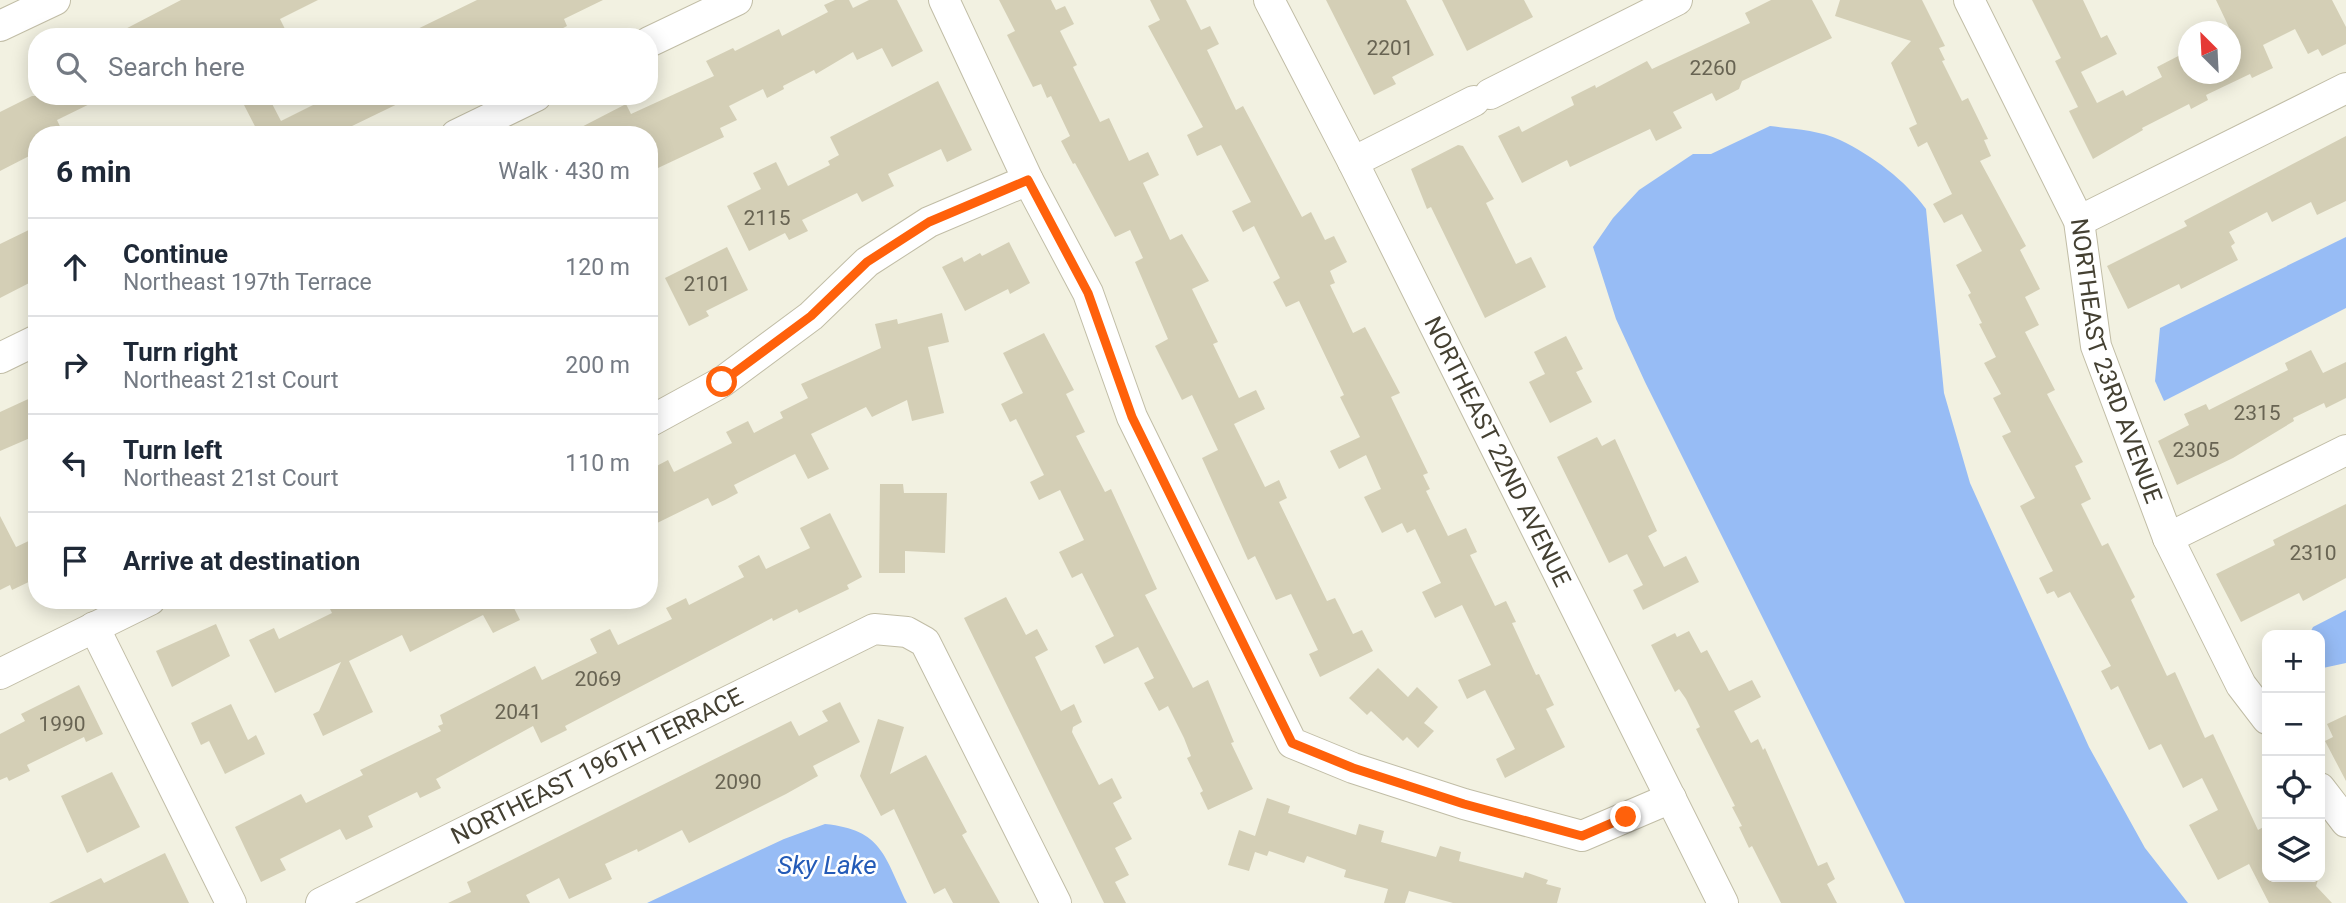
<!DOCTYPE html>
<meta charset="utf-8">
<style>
:root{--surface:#fff;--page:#f6f6f7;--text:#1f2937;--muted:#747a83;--line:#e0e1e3}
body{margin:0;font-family:Roboto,sans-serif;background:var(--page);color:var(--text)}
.controls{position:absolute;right:21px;bottom:21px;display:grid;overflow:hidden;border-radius:14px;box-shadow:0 4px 18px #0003}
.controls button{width:63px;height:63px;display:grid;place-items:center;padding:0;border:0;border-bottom:2px solid var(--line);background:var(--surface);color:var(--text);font:35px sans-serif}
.compass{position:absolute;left:2178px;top:21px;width:63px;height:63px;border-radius:50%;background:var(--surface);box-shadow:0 4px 18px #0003;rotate:336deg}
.stop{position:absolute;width:21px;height:21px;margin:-16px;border:5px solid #ff610b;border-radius:50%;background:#fff}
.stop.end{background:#ff610b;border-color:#fff;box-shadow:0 2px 7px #0008}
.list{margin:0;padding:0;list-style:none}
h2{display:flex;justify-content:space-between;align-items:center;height:91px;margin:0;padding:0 28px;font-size:30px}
h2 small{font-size:23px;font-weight:400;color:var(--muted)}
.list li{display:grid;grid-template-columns:46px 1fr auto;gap:21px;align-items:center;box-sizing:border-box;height:98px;padding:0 28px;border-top:2px solid var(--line)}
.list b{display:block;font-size:26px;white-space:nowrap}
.list p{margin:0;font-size:23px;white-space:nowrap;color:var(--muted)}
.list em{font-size:23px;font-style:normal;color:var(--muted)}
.icon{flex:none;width:38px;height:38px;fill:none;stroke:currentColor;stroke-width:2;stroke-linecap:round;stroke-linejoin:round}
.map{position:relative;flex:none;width:2346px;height:903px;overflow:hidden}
.search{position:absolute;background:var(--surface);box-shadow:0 4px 18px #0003;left:28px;top:28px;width:630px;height:77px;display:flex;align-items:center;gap:18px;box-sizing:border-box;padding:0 24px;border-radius:28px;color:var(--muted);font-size:26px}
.panel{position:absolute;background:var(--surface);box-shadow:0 4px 18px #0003;left:28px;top:126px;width:630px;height:483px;border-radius:28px}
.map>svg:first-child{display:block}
</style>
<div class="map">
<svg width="2346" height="903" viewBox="0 0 2346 903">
<rect width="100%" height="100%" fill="#f2f1e1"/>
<g fill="#97bcf5">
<path d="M1770,126c23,3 49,4 70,14 33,16 65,40 86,69l18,184 26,90 119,264 56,101 43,55h-283l-260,-521 -29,-63 -23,-72 20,-29 26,-28 54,-36h18z"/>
<polygon points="2346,237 2346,308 2164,401 2155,381 2160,328"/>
<polygon points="2346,610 2346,663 2323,668 2320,666 2320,635 2309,635 2313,627"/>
<path d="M825,824c58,6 59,32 82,79h-260l137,-64z"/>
</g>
<g fill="#d4cfb6">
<polygon points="181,0 318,0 280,19 289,37 110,37"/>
<polygon points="477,0 603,0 564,19 567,26 546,37 401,37"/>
<polygon points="835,0 849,0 853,8 869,0 897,0 923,51 892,67 882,48 857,60 853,52 816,74 814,70 783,86 784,89 767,98 763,89 729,106 737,120 720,128 724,137 658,168 654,159 649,161 649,135 566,135 626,104 631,114 714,76 706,61 733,48 735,51 779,29 782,36 828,12 824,5"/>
<polygon points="999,0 1051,0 1056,10 1065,6 1074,24 1060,31 1077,65 1073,67 1100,122 1109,118 1129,161 1148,152 1159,175 1143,183 1170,240 1182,234 1209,281 1192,289 1218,342 1213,344 1239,398 1256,390 1265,409 1234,424 1265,487 1279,480 1287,498 1279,502 1327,601 1335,598 1353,634 1362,630 1373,651 1320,677 1309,654 1318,650 1291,594 1276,600 1255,556 1248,560 1202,458 1218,450 1192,395 1182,400 1155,346 1168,339 1135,262 1143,258 1130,230 1115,237 1075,163 1073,164 1061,141 1070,136 1051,96 1047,98 1041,84 1033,87 1007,35 1015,31"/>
<polygon points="1150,0 1186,0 1201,30 1210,26 1219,44 1207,50 1236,110 1243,106 1302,217 1311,212 1325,240 1334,236 1347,262 1330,271 1335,283 1330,285 1353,333 1365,327 1400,393 1391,397 1428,473 1423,475 1430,489 1426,491 1448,536 1466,528 1477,552 1470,555 1495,606 1506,601 1516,622 1512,623 1536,675 1539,674 1554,705 1546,709 1565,747 1505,778 1496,759 1515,749 1485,690 1467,699 1458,680 1491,665 1462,605 1435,618 1422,592 1441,583 1415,529 1407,533 1402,523 1382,533 1364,497 1381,489 1366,455 1339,469 1330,451 1360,437 1340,397 1344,395 1299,301 1286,307 1273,282 1280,278 1254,226 1243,232 1232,211 1251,202 1221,145 1197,156 1187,135 1203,127 1148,26 1160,20"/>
<polygon points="1326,0 1406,0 1434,55 1392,77 1396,84 1374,95"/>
<polygon points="1442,0 1524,0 1533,17 1467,51"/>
<polygon points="1771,0 1812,0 1832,38 1742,81 1739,89 1716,101 1712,93 1673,112 1682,128 1656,141 1650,129 1570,167 1567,160 1522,183 1498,136 1519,126 1522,132 1574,105 1571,97 1595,85 1596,88 1647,61 1652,69 1750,23 1745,13"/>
<polygon points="1840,0 1922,0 1945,46 1939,48 1945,60 1942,61 1962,101 1968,98 1988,139 1984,140 1991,156 1980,161 2026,246 2020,250 2040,289 2025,297 2039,325 2025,332 2055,390 2047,394 2083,462 2075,466 2091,499 2081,504 2102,546 2108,543 2135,597 2131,600 2167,676 2175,672 2205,738 2213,734 2258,830 2267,825 2267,877 2319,877 2316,886 2332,903 2269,903 2249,864 2218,880 2189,825 2218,810 2202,778 2183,788 2161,744 2149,750 2118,686 2111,690 2101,671 2111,666 2070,592 2058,598 2054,591 2047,594 2039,578 2053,571 2020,506 2035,498 2002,436 2011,432 1993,398 2001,394 1984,363 1996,357 1979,324 1982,323 1968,295 1971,293 1956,265 1982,251 1962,214 1944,223 1933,204 1952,194 1927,142 1918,147 1909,128 1917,124 1891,63 1911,41 1835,16"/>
<polygon points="2032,0 2083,0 2101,38 2107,35 2117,54 2081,72 2097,103 2123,90 2126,96 2162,77 2157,67 2188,51 2188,74 2230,74 2230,45 2236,42 2216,0 2332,0 2346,27 2346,44 2322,56 2318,49 2308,54 2295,29 2263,45 2273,68 2252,78 2250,74 2206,95 2208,100 2191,109 2189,104 2142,128 2143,130 2093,159 2069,111 2078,107 2055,61 2061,58"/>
<polygon points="938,81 972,150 947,162 941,149 888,174 894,186 862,202 857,193 802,220 808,231 789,240 785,233 749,251 727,206 761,189 753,173 776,162 788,186 830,165 828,161 839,155 830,137"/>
<polygon points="32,96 106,96 57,120 64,135 37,135 37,152 0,171 0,112"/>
<polygon points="262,96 268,96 281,121 331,96 414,96 350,127 354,135 253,135 258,132 244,105"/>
<polygon points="2346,136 2346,201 2317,215 2311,202 2272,222 2267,212 2229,232 2235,243 2231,246 2238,260 2181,289 2179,284 2128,309 2107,266 2187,226 2184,221"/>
<polygon points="1458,145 1463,146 1494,199 1486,203 1516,264 1531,257 1546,287 1485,318 1431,207 1427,209 1411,169"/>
<polygon points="37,226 37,279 0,298 0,244"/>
<polygon points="1009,242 1030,283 1010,294 1008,289 965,311 942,267 962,257 964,262 980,253 982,256"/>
<polygon points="727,247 748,290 706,311 709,316 689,326 665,278"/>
<polygon points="942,313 949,342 928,347 944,413 912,421 907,400 872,417 866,407 811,434 829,469 808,479 795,454 734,485 738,493 725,500 712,506 708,498 649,527 649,470 668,460 674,472 732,443 726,432 748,421 754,433 783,418 780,412 808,398 801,384 881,348 875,324 897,319 898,324"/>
<polygon points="1044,333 1074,390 1066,394 1085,432 1076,436 1105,492 1111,489 1157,589 1145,595 1193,688 1208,680 1234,742 1231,743 1253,789 1208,810 1200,793 1203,791 1187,758 1191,756 1184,738 1168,706 1159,711 1144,683 1154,678 1138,647 1104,664 1095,646 1114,636 1082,573 1072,578 1059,552 1084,540 1060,490 1039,500 1030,482 1044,475 1016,419 1010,422 1001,404 1023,393 1003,353"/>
<polygon points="1566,336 1583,369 1576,372 1592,402 1550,423 1529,382 1545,374 1534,352"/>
<polygon points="2311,350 2323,373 2346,362 2346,398 2326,408 2324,403 2293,418 2294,421 2233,458 2177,485 2158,441 2189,425 2184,414 2206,404 2209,410 2288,370 2285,363"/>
<polygon points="37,395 37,435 0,451 0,412"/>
<polygon points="1597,437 1602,446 1615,439 1657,531 1648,536 1664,567 1686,556 1699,582 1643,610 1633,590 1643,585 1627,554 1609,563 1557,457"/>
<polygon points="880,484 903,484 904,493 947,493 945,553 905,551 905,573 879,573"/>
<polygon points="2346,504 2346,578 2303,601 2299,593 2241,622 2216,574 2275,545 2273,540"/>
<polygon points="830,513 862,577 847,585 849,589 799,613 797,609 773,621 772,618 565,726 567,730 541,743 533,726 436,779 441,788 420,798 417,792 368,816 373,827 346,840 340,829 280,859 286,870 261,882 235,827 301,794 306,803 363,775 360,770 441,731 438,726 443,724 440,715 535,666 542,680 597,653 590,639 610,629 618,645 672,619 666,608 686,598 689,605 744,577 738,566 759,555 766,569 810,548 800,528"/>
<polygon points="0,516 16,547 37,537 37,578 12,590 10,585 0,590"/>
<polygon points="1006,597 1026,635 1037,629 1048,650 1035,657 1061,711 1074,704 1082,722 1073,727 1072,732 1099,785 1112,778 1122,798 1113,803 1132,839 1115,848 1129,875 1115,882 1126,903 1104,903 964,618"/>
<polygon points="339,600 413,600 417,608 433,600 514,600 511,602 520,620 493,633 483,615 410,652 402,635 349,661 373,712 323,736 313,714 319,711 341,662 275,693 249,640 274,628 279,639 332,613 328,605"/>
<polygon points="216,624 230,656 172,687 156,651"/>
<polygon points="1689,631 1701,653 1707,650 1729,691 1752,680 1761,697 1734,711 1751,743 1758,739 1763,750 1765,748 1818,866 1827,862 1835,879 1827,884 1837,903 1781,903 1752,846 1749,848 1739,827 1742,826 1732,807 1735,806 1696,729 1700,727 1686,699 1679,689 1675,692 1651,645 1675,633 1677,637"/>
<polygon points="1378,668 1408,697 1417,687 1438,707 1424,723 1434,731 1418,748 1407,737 1403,741 1371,711 1367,715 1349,698"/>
<polygon points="79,685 103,734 86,742 84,737 27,765 30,771 9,781 7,777 0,780 0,734 25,721 21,714"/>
<polygon points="840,702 860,742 813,766 818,776 786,794 689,843 682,830 638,852 637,849 605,864 612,879 569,899 559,878 526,895 530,903 448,903 471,892 467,882 791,721 799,736 828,721 822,711"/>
<polygon points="231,704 248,740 256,735 265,754 225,774 209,741 201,745 191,723"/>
<polygon points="2346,715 2346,781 2325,741 2333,737 2327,724"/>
<polygon points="878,719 904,727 890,774 926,755 967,832 962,835 1000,903 953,903 945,888 934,894 894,809 881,816 860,776"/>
<polygon points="112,772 140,827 87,853 61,796"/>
<polygon points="1267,798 1290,806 1288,813 1356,835 1359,824 1384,831 1381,842 1436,857 1440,846 1461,852 1459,861 1523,878 1525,872 1548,880 1546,884 1561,888 1557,903 1453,903 1409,891 1405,903 1384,903 1388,889 1344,877 1346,870 1307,856 1304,863 1269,851 1267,856 1255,852 1249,871 1228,865 1239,830 1255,836"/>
<polygon points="165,853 189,903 49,903 101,878 104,883"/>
</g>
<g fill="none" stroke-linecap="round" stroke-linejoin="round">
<g stroke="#c1bda6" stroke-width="32">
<g id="minor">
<polyline points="944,0 1028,180 1088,293 1132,417 1292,743 1353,768 1464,804 1582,836 1671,798"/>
<path id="s1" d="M1269,0l84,162 370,741"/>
<path id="s2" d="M1969,0l110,221 17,125 72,192 73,147 26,34"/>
<polyline points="0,26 55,0"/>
<polyline points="649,42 737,0"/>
<polyline points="1490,94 1677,0"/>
<polyline points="456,135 536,96"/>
<polyline points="1353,162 1474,101"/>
<polyline points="2079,221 2346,88"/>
<polyline points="0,358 37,340"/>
<polyline points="649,422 722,382 811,316 867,262 929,222 1028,180"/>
<polyline points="2168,538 2346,450"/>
<polyline points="94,627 231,903"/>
<polyline points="0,674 150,600"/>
<polyline points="2320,788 2346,822"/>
<path id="s3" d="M321,903l553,-274 33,3 18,10 131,261"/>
</g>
</g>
<use href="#minor" stroke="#fff" stroke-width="30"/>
</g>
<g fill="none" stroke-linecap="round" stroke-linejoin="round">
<polyline stroke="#ff610b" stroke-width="9" points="722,382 811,316 867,262 929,222 1028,180 1088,293 1132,417 1292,743 1353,768 1464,804 1582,836 1626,817"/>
</g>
<g text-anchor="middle" stroke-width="5" stroke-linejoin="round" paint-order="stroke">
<g font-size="21" fill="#686453">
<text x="1390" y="55">2201</text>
<text x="1713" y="75">2260</text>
<text x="767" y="225">2115</text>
<text x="707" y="291">2101</text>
<text x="2257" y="420">2315</text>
<text x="2196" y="457">2305</text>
<text x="2313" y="560">2310</text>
<text x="598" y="686">2069</text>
<text x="518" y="719">2041</text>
<text x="62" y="731">1990</text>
<text x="738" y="789">2090</text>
</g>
<g font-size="24" fill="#444032" stroke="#fff">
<text dy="8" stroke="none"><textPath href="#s2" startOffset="392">NORTHEAST 23RD AVENUE</textPath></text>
<text dy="8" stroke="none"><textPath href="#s1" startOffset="506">NORTHEAST 22ND AVENUE</textPath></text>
<text dy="8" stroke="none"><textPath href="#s3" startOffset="308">NORTHEAST 196TH TERRACE</textPath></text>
</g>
<g font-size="26" font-style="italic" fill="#245bb7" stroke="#fff">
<text x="827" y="874">Sky Lake</text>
</g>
</g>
</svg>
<div class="controls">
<button>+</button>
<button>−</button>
<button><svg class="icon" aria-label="locate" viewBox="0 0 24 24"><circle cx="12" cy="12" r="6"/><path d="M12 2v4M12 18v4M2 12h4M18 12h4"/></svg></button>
<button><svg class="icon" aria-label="layers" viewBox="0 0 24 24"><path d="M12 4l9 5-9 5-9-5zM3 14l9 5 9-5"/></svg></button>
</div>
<svg class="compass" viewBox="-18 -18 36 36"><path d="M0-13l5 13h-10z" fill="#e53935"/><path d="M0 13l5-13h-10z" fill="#747a83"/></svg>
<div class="stop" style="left:722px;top:382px"></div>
<div class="stop end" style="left:1626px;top:817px"></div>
<div class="search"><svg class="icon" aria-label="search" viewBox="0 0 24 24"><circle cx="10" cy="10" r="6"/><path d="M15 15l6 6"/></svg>Search here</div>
<section class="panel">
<h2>6 min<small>Walk · 430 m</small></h2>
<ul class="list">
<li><svg class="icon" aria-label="ahead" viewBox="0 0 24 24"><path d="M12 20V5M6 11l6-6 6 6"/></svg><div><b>Continue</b><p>Northeast 197th Terrace</p></div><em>120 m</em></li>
<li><svg class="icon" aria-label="right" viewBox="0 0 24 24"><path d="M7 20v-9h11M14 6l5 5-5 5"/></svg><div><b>Turn right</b><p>Northeast 21st Court</p></div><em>200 m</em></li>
<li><svg class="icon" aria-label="left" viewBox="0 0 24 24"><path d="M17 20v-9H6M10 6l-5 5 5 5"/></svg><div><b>Turn left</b><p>Northeast 21st Court</p></div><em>110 m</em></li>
<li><svg class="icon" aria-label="arrive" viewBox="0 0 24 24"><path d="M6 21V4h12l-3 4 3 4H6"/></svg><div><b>Arrive at destination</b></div></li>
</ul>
</section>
</div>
